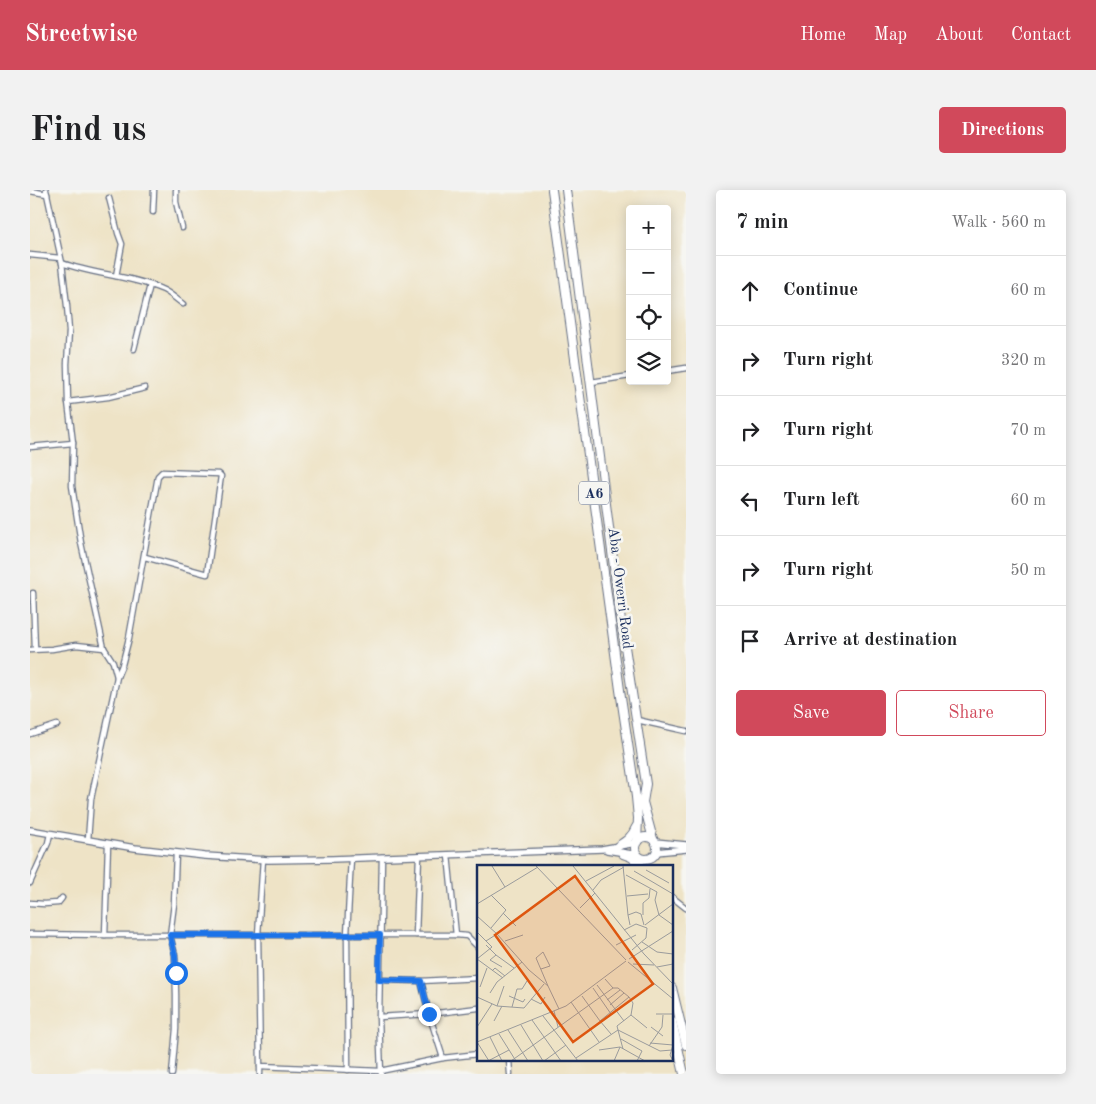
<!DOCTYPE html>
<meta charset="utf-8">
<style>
:root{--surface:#fff;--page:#f2f2f2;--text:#202124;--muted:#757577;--line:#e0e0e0;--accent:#d1495b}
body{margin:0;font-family:"Old Standard TT",serif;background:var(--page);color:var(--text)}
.controls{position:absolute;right:15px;top:15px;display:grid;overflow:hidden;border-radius:5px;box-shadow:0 2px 12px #0003}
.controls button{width:45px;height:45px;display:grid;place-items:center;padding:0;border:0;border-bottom:1px solid var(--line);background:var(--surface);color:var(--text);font:25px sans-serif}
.stop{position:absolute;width:15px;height:15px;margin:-11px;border:4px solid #1a73e8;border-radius:50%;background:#fff}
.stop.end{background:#1a73e8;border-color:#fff;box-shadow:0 1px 5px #0008}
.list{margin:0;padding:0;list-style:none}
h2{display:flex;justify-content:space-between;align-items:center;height:65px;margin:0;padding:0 20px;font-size:21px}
h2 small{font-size:16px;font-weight:400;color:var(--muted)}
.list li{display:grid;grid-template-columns:32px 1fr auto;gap:15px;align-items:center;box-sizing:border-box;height:70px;padding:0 20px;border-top:1px solid var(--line)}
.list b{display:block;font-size:19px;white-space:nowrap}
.list em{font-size:16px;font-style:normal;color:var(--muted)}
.actions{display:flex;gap:10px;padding:15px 20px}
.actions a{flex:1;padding:11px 0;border:1px solid var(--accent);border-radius:5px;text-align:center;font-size:18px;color:var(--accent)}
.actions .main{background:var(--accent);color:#fff}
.icon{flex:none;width:28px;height:28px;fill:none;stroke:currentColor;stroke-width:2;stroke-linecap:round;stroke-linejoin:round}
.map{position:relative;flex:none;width:656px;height:884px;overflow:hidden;border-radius:5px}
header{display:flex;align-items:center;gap:30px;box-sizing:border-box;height:70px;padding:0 25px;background:var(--accent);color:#fff}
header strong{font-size:24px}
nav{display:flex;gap:28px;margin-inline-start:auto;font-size:18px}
.intro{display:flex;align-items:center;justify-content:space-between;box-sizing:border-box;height:120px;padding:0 30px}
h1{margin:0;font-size:35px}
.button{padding:12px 22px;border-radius:5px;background:var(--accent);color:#fff;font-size:18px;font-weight:700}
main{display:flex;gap:30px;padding:0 30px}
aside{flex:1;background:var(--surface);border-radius:5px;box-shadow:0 2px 12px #0003}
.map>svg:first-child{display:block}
</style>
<header>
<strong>Streetwise</strong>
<nav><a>Home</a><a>Map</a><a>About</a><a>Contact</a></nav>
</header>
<div class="intro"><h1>Find us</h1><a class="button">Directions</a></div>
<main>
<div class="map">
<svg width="656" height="884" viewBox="0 0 656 884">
<rect width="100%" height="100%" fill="#f6f6f2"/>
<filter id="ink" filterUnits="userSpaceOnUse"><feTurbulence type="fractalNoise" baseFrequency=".02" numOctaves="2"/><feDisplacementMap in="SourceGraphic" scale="10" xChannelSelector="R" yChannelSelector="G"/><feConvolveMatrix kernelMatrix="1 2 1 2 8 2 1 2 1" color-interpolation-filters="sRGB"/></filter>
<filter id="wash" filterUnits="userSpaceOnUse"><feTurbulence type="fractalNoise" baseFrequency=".0096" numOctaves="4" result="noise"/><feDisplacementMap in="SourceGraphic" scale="20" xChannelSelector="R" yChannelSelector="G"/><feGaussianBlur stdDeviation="1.12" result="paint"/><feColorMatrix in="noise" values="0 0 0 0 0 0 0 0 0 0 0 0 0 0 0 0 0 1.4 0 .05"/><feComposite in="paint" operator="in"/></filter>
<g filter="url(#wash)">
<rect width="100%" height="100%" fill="#eee3c6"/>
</g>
<g filter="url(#ink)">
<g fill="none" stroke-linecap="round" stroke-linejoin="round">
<g stroke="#656e82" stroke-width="7">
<g id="street">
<polyline points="146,0 146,12 152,38"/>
<polyline points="0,1 17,4 16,0"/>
<polyline points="17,4 32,73 37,116 39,141 37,174 38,212 43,253 42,296 51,353 74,458 83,472 87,487 61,609 58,650"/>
<polyline points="79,8 88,43 92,54 86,86"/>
<polyline points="123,22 124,0"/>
<polyline points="0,65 30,68"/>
<path d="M32,73c32,12 67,12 99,26 8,3 15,10 22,15"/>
<polyline points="104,159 120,95"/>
<polyline points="637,181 656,178"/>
<polyline points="561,192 600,186"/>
<polyline points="38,212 78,207 115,198"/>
<polyline points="0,257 43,253"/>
<polyline points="3,403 5,459"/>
<polyline points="0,460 22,459 46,455 74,458"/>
<polyline points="87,487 92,475 99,448 128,286 132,282 189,284 191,286 177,384 115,367"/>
<polyline points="607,530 656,541"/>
<polyline points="0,544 27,535"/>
<polyline points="233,669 228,745 230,876 350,881 413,868 448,864"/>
<polyline points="0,693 18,653 20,644"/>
<polyline points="642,707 656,718"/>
<polyline points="0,713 14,714 28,713 32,708"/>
<polyline points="0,744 75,745 426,745 418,665"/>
<polyline points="75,745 78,654"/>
<polyline points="386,745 389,666"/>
<polyline points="426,745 437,746 448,757"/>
<polyline points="349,790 391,791 448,788"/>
<polyline points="391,791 399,824 413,868"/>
<polyline points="349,827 399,824 448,818"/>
<polyline points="479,870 480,884"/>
<polyline points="230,876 230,884"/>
<polyline points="318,880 317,745 321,668"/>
<polyline points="142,884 146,839 146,805 145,765 140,745 144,714 146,663"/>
<polyline points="351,884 349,827 352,667"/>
</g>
</g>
<g stroke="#656e82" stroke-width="8">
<g id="secondary">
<polyline points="0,640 105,658 175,666 238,670 302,669 572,659 606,653"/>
<polyline points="625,652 656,655"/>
<polyline points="577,660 608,665"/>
<polyline points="626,662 656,659"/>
</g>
</g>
<g stroke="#656e82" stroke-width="10">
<g id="highway">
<polyline points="522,0 590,500 606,607 608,628 607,652"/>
<polyline points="536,0 590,424 616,594 613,612 623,649"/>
<circle cx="616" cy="658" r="11"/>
<path d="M588,656c8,-5 14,-9 18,-19"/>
<polyline points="593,664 601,667 612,676"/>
<polyline points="642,798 656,855"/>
<polyline points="642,831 654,884"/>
</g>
</g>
<use href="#street" stroke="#fff" stroke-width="4.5"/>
<use href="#secondary" stroke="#fff" stroke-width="5.5"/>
<use href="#highway" stroke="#fff" stroke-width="8"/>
</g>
</g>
<g fill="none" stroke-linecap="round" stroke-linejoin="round" filter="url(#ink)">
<polyline stroke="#1a73e8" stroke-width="6" points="146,783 145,765 140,745 350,745 349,790 391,791 399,824"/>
</g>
<g text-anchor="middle" stroke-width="5" stroke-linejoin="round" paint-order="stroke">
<rect fill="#f6f6f2" stroke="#5d6b8a" stroke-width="1" x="549" y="291.5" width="30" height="23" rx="4"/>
<g font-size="14" font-weight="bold" fill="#1b2f5e">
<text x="564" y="308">A6</text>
</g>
<g font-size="15" fill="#1b2f5e" stroke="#f6f6f2">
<text transform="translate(591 398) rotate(83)" y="5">Aba - Owerri Road</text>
</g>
</g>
<g transform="translate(447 675)">
<rect width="196" height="196" fill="#eee3c6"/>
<path fill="none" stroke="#9a9b9c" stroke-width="1" d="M15,1l13,21M59,1l90,94M96,1l71,88 29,30M146,1l5,49M169,5l23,13M157,6l39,23M149,10l31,17 -2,8 4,15 14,10M109,16l28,-15M116,25l8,-10 23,-13M14,30l15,15 -15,18M150,31l21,-2M0,39l61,-37M103,43l15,-15M26,48l13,13M166,50v-12l6,-5 1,-9M0,51l20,18 -11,7M153,60l-2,-10 8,-3 5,2 3,11M168,60l28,-21M147,65l12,-6 11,4 -1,10 -14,12M0,67l15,15 -15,12M20,69l32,36 19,16 11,23M28,76l18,-6M165,77l15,10 16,2M9,80l10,10 -6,5 12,7M139,80l20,-10M19,90l18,13M0,94l26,19M152,94l44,-28M151,97l45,37M156,99l21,1M180,102l16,-3M64,104l9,-3 -7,-14 -7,6 12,28M15,106l3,-3 10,8M120,120l27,36M3,122l7,-19M116,123l18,26M13,128l7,-11 25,-20M32,131l14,6 2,-3M105,131l18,25 29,-24 -11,-9h-5M0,132l20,9 27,2 20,-24M152,132l4,6 -2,12 -14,11 1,4 42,21 12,-1M54,134l10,5 4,-7M130,135l13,-10M94,137l28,40M133,140l14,-12M20,141l7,-20M35,142l5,-18h5l5,-8M77,146l4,16M179,149h17v5M154,150l16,13M66,151l35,45M55,155l29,41M17,156l8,-15M123,156l11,13M44,160l22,36M0,162l15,-23M174,162l12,9M31,165l20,31M22,169l17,27M13,172l12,24M144,174l21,12 -5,10M0,177l12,19M0,177l89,-36 60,-45M173,178l23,2M172,181l13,-19 1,-12M122,185l21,-3 25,14M99,193l42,-28 5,19M11,196l21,-11M34,196l102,-73 -8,-9M67,196l22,-16M137,196l6,-14M196,196l-3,-6 3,-10"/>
<path fill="#de5710" fill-opacity="0.15" stroke="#de5710" stroke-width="2.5" d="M98,11l78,108 -80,58 -78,-107z"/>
<rect width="196" height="196" fill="none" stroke="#1b2f5e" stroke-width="2.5"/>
</g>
</svg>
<div class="controls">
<button>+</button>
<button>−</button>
<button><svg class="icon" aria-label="locate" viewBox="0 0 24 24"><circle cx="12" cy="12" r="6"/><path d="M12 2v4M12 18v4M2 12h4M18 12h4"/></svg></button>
<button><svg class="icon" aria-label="layers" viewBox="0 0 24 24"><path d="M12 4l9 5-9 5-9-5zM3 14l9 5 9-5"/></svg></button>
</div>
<div class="stop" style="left:146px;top:783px"></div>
<div class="stop end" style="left:399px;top:824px"></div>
</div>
<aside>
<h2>7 min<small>Walk · 560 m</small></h2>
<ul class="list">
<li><svg class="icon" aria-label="ahead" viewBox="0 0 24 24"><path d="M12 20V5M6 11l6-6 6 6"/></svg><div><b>Continue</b></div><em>60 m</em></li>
<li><svg class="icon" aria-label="right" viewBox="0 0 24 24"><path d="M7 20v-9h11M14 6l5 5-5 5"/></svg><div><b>Turn right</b></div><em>320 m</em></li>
<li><svg class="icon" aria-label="right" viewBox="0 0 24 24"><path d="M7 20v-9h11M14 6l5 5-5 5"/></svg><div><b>Turn right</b></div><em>70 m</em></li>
<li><svg class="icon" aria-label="left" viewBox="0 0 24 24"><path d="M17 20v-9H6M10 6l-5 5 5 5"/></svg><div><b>Turn left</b></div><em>60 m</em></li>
<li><svg class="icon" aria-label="right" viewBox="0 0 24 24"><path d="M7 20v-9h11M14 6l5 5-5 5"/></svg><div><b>Turn right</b></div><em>50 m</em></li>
<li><svg class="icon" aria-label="arrive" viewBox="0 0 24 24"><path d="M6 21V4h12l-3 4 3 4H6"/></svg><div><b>Arrive at destination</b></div></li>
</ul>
<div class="actions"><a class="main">Save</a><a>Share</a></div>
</aside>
</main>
